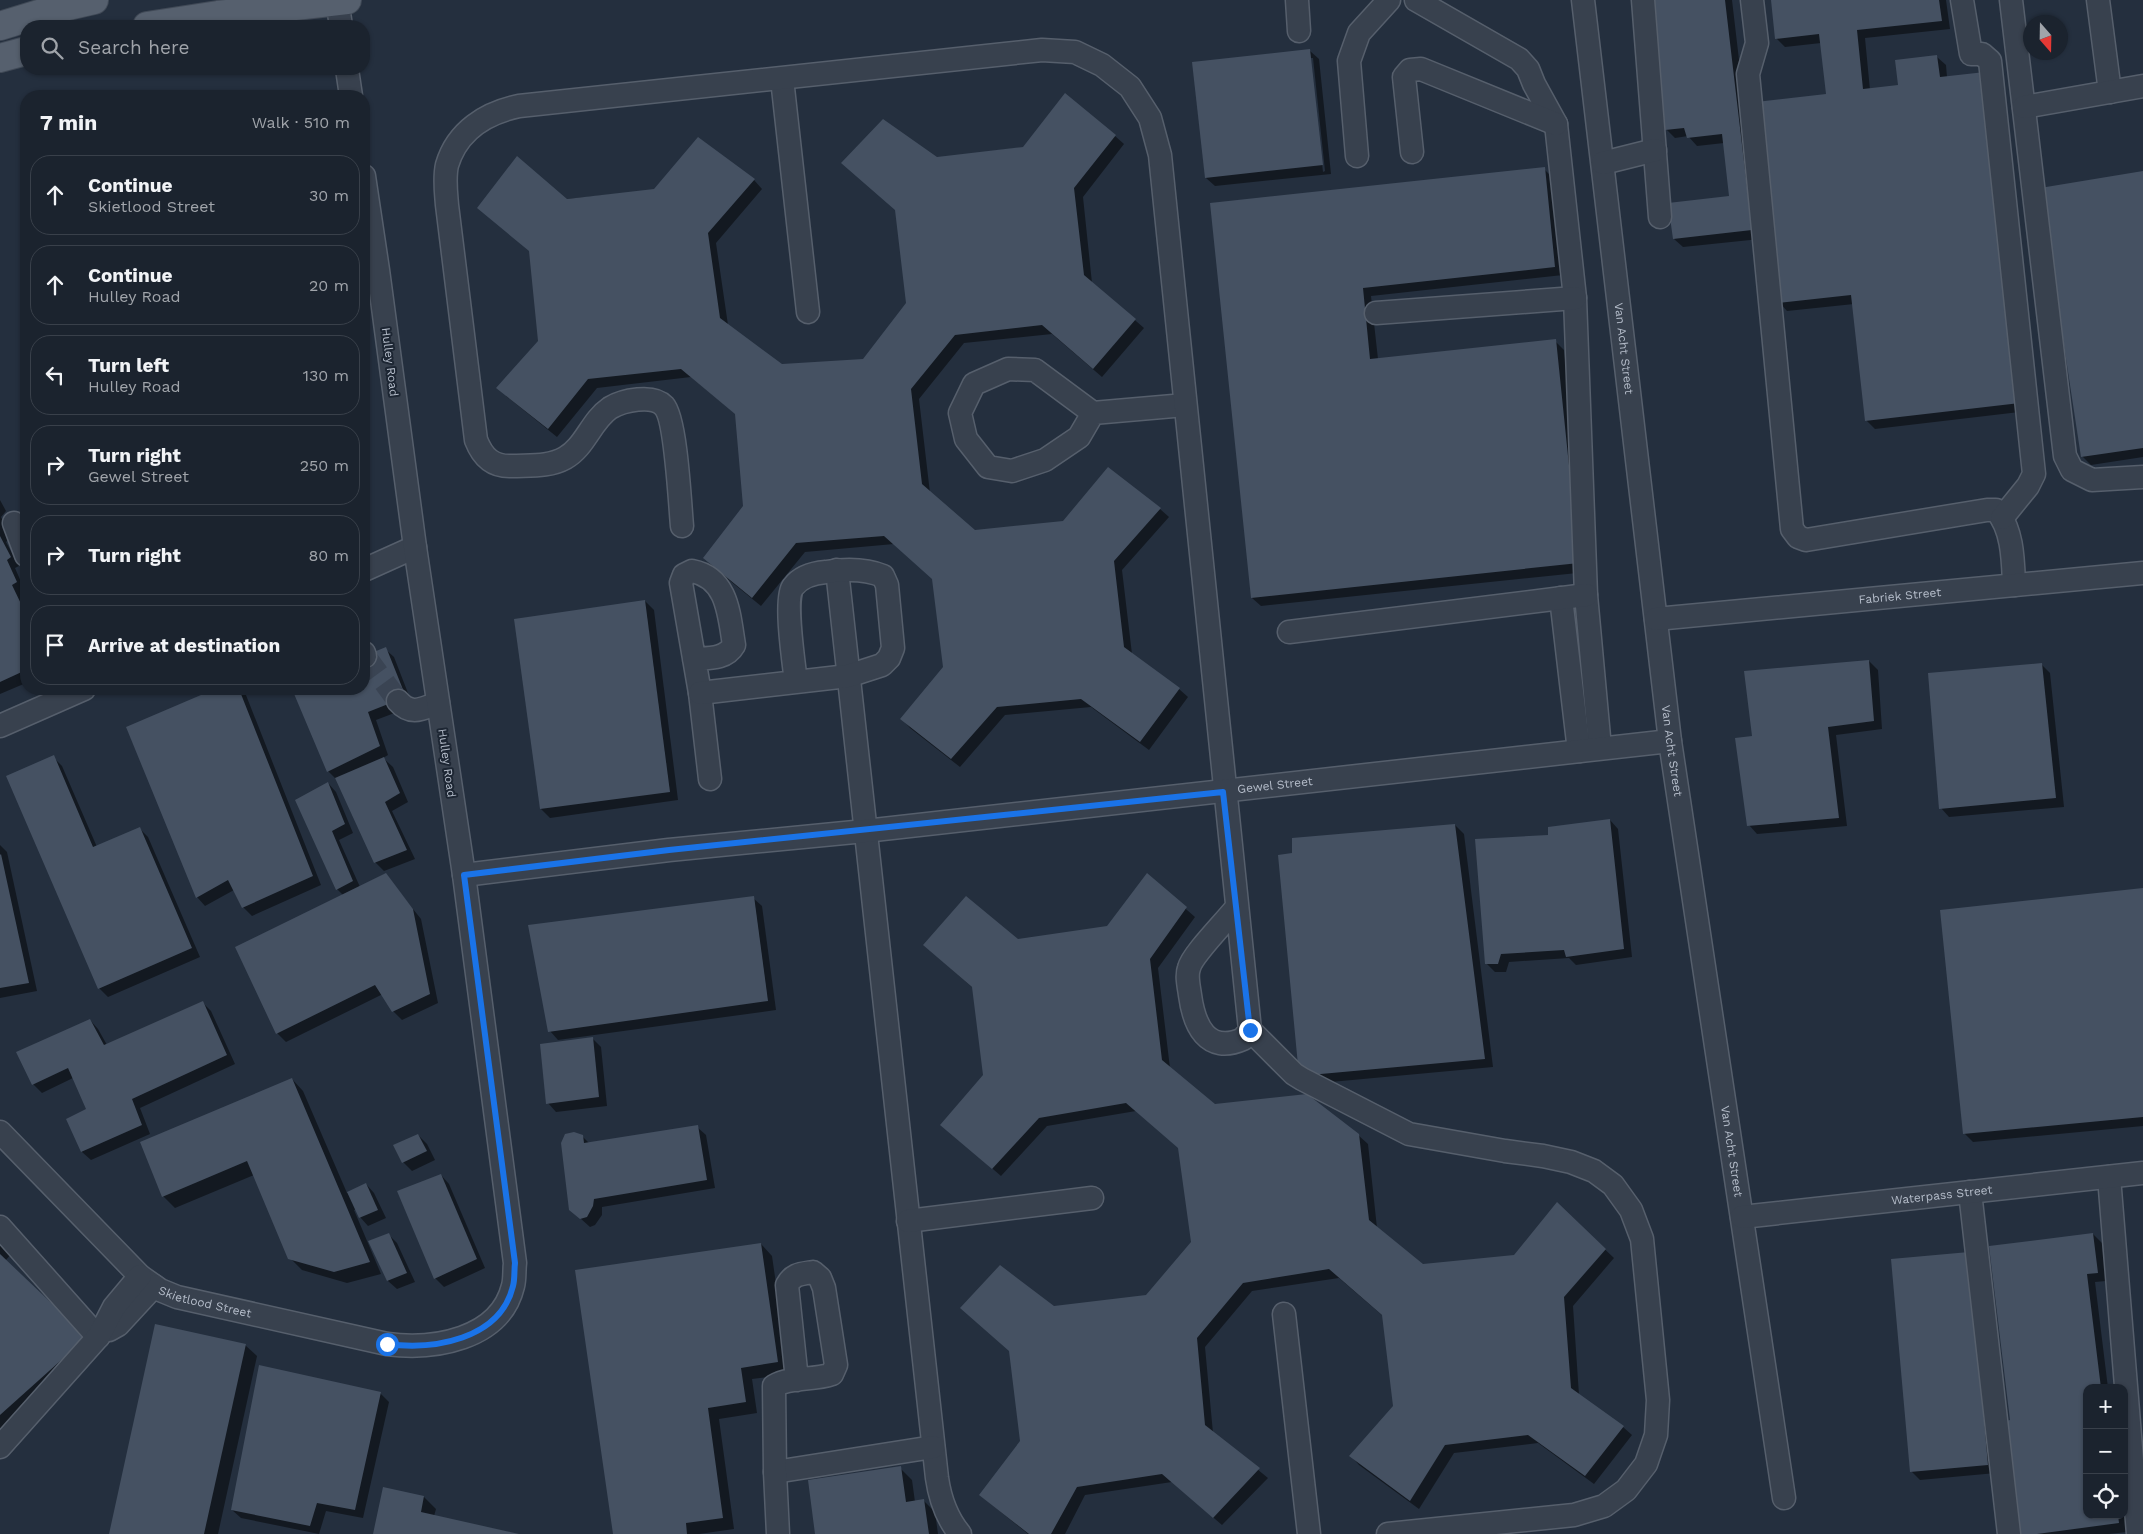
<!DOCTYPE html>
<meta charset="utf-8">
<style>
:root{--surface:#1b232e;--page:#242b36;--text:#f1f3f6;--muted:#a0a4aa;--line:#39404a}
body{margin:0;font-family:"Work Sans",sans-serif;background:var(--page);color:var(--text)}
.controls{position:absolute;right:15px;bottom:15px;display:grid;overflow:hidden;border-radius:10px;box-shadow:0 1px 4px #0004}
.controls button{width:45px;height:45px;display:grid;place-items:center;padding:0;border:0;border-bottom:1px solid var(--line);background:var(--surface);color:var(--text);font:25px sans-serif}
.compass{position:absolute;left:2023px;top:15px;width:45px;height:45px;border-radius:50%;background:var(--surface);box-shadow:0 1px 4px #0004;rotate:160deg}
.stop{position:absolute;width:15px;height:15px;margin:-11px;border:4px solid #1a73e8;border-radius:50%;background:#fff}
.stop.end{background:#1a73e8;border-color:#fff;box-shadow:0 1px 5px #0008}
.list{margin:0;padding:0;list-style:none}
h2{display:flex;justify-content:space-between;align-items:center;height:65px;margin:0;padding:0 20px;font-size:21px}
h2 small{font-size:16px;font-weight:400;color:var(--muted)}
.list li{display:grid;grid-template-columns:32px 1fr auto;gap:15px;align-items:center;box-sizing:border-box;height:80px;margin:0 10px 10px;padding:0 10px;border:1px solid var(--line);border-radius:20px}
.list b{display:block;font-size:19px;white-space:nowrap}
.list p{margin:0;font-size:16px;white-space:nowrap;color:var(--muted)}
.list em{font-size:16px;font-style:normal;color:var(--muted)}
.icon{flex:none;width:28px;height:28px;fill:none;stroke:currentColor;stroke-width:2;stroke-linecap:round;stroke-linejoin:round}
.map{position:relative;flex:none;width:2143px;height:1534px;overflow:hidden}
.search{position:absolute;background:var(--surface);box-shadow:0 1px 4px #0004;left:20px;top:20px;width:350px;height:55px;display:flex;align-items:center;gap:12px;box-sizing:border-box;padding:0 18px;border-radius:20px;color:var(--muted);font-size:19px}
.panel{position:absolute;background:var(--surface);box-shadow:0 1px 4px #0004;left:20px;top:90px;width:350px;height:605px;border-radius:20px}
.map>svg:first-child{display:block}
</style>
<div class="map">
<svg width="2143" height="1534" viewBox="0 0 2143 1534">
<rect width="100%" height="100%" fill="#242f3e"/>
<g fill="#0007" fill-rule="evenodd">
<polygon points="1651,0 1732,0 1760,239 1683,247 1674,239 1731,197 1724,143 1697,146 1688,136 1675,138 1666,129"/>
<polygon points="1772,0 1946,0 1950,29 1865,38 1870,90 1900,86 1937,57 1946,65 1947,77 2028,411 1875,429 1866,420 1854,304 1787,311 1779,302 1827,95 1821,43 1785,47 1776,38"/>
<path d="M1310,51l9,8 12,115 -116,12 -9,-8zM1310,58h3l12,113 -2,1z"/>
<polygon points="1115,136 1124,144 1083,197 1092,283 1144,328 1102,377 1052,334 964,343 919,399 930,493 974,531 1063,523 1160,509 1169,517 1122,570 1132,654 1179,689 1188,697 1149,750 1091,707 1005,715 960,767 910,728 902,719 944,667 933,579 894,544 805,552 761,606 713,567 705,558 744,506 737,415 691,377 597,388 557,437 506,396 539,341 531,252 479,208 754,180 762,189 716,243 728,325 782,365 864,360 908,303 937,158"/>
<polygon points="1544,169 1553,178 1563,275 1371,296 1378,359 1555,341 1564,350 1587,572 1261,606 1252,598 1212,204"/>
<polygon points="2143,172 2143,457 2091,465 2082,456"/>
<polygon points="0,500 6,511 1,517 11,537 6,542 19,566 15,568 25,591 20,594 26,608 26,683 0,694"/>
<polygon points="645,601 654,610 678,800 550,818 541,809"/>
<polygon points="385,649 394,657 413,706 376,720 388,755 383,758 393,767 408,802 392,811 415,859 384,871 375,862 337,780 328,771 294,689 364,689 364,657"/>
<polygon points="1869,661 1878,670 1882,729 1836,735 1847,826 1757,834 1749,825 1753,737"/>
<polygon points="2041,664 2050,673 2064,807 1949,817 1941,808"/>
<polygon points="218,689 244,690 321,885 252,916 243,907 234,890 205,906 197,897 127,728"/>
<polygon points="53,757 62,766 97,847 140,829 148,837 200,957 108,997 99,988"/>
<polygon points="328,783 336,792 353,833 339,840 360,887 385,874 421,919 438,1003 402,1020 393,1011 383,994 286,1042 277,1033 343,895 337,889 297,800"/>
<polygon points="1610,820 1618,829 1632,957 1576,965 1569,958 1509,962 1506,972 1495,972 1486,963 1549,836"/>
<polygon points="1455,825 1464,834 1493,1067 1309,1084"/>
<polygon points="0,845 7,852 37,991 0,998"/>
<polygon points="1147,875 1195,917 1158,968 1170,1068 1215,1105 1358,1135 1368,1144 1377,1228 1423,1265 1514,1257 1557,1204 1614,1258 1573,1306 1579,1395 1623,1427 1632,1435 1594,1484 1538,1443 1454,1453 1419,1509 1359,1465 1351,1456 1395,1407 1383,1316 1339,1278 1252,1291 1205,1347 1213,1433 1268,1478 1222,1525 1172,1482 1085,1495 1065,1534 1028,1534 980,1495 1021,1442 1054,1308 1146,1296 1192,1243 1180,1149 1136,1111 1047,1126 1001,1176 942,1125 984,1075 973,988 924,945 1017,940 1107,927"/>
<polygon points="2143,889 2143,1126 1973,1142 1964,1133"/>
<polygon points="753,898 762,906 776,1010 558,1040 550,1031"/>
<polygon points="203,1003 211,1011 235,1064 140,1108 150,1134 91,1160 82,1152 68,1120 88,1110 73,1078 42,1093 33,1084 90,1020 98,1029 107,1045"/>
<polygon points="592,1038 601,1047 607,1106 556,1112 548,1103"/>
<polygon points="292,1079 303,1091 347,1193 366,1184 374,1193 386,1218 368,1226 360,1217 356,1209 354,1210 381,1274 347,1283 302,1270 290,1258 254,1175 175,1208 163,1196"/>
<polygon points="697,1127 706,1135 715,1188 602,1207 602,1215 595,1225 590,1227 580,1218 582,1136 589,1143"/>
<polygon points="418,1135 427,1144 435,1160 412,1171 403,1162"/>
<polygon points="441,1175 449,1184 485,1268 444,1287 435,1278"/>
<polygon points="388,1234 397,1243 415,1282 397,1289 388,1281 370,1241"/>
<polygon points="2093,1234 2102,1243 2106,1281 2095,1282 2108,1388 2087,1388 2087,1515 2124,1515 2124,1510 2127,1532 2109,1534 2016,1534 2011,1420"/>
<polygon points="0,1237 14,1251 5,1261 94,1346 0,1431"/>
<polygon points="761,1244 772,1256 789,1374 752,1379 757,1413 719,1419 734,1529 699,1534 614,1534"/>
<polygon points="1968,1253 1996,1473 1920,1480 1911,1471"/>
<polygon points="245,1345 257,1356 218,1534 110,1534"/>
<polygon points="380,1393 389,1402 363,1518 326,1511 319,1534 241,1518 232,1510"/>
<polygon points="900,1468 912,1480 915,1502 924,1501 935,1512 938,1534 817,1534"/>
<polygon points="384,1489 424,1497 436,1509 434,1516 517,1534 374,1534"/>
</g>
<g fill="#455162">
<polygon points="1650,0 1725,0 1752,230 1673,239 1668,203 1729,196 1722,134 1687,138 1684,128 1665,130"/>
<polygon points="1771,0 1939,0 1942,21 1857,30 1863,89 1898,85 1895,60 1937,55 1940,77 1985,72 2020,403 1865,421 1851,295 1777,303 1756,102 1826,94 1819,34 1775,39"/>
<polygon points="1310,49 1323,165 1205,178 1192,62"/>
<polygon points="1065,93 1116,135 1074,188 1084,275 1136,319 1093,369 1042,325 955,335 911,389 922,484 975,530 1063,521 1108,467 1161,508 1114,561 1124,647 1180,688 1140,742 1081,699 997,707 951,759 900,719 943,667 932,579 884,536 796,543 752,598 703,558 743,506 735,414 681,369 588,379 548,429 496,388 538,341 529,251 477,208 517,156 567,199 654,189 698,137 755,179 708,233 720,318 782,364 863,359 906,303 895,210 841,163 883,119 937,157 1023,147"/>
<polygon points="1545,167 1555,267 1363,288 1370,359 1556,339 1579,563 1251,598 1210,203"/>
<polygon points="2143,171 2143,448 2081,457 2040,188"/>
<polygon points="0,536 11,557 7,560 17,582 12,585 24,610 20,613 26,628 26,670 0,682"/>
<polygon points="645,600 670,792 540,809 514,619"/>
<polygon points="386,647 406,697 368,712 380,746 327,772 292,689 364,689 364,656"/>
<polygon points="1869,660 1874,721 1828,727 1839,818 1747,826 1735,738 1752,736 1744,671"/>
<polygon points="2042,663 2056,798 1939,809 1928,673"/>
<polygon points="215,689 239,689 313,876 242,908 228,880 196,898 126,727"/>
<polygon points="54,755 93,847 140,827 192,948 98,989 6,776"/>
<polygon points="384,757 400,793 385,802 407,850 374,863 335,778"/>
<polygon points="328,782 345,824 332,831 353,881 336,890 295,800"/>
<polygon points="1610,819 1624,949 1566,957 1564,950 1501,954 1498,964 1485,964 1475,839 1548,835 1548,827"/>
<polygon points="1455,824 1485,1059 1299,1076 1278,855 1292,853 1292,838"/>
<polygon points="1,854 29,983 0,988 0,855"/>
<polygon points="386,873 413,909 430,994 392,1012 375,985 276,1034 235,947"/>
<polygon points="1147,873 1187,907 1150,959 1162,1060 1215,1104 1307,1094 1359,1134 1369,1220 1423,1264 1514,1255 1557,1202 1606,1249 1564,1297 1571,1388 1624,1426 1585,1476 1528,1435 1445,1445 1410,1501 1349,1456 1393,1406 1382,1315 1329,1269 1243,1283 1197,1338 1205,1425 1260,1468 1213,1518 1162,1474 1077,1487 1051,1534 1029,1534 979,1495 1020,1441 1009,1351 960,1308 1000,1265 1054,1306 1146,1295 1191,1242 1178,1148 1126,1103 1039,1118 992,1169 940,1125 983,1075 972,987 923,945 966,896 1018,939 1107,926"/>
<polygon points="2143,888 2143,1117 1963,1134 1940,910"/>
<polygon points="754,896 768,1001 548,1032 528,925"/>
<polygon points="203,1001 227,1055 132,1099 142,1125 81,1152 66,1119 86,1109 68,1068 32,1085 16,1052 90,1019 104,1045"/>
<polygon points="593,1037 599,1097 546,1104 540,1044"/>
<polygon points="292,1078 370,1262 334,1272 288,1259 247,1161 162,1197 140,1142"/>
<polygon points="698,1125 707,1180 594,1199 593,1206 587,1217 580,1219 569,1210 561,1143 565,1134 574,1132 583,1135 584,1143"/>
<polygon points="418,1134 427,1151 402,1163 393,1145"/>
<polygon points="441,1174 477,1259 434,1279 397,1191"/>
<polygon points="366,1183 378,1210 359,1218 347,1192"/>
<polygon points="389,1233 407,1273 387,1281 368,1241"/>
<polygon points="2093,1233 2098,1273 2087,1274 2101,1388 2087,1388 2087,1515 2118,1515 2119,1523 2037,1534 2015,1534 2000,1423 2010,1420 1989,1246"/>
<polygon points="761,1243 778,1362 741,1368 746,1402 708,1408 723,1518 686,1523 687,1534 613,1534 575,1270"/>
<polygon points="1969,1252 1988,1465 1910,1472 1891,1259"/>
<polygon points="0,1254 87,1337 0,1415"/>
<polygon points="155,1324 246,1344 204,1534 109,1534"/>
<polygon points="259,1365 381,1392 355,1510 317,1503 310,1526 231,1510"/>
<polygon points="901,1466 906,1502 924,1499 929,1534 815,1534 808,1480"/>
<polygon points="383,1487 424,1496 421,1512 519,1534 373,1534"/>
</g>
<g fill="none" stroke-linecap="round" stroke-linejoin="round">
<polyline stroke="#3a4453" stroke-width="22" stroke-dasharray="22 11" stroke-linecap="butt" points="365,656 398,701"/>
<g stroke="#565f6c" stroke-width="25">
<g id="minor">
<polyline points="337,0 341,26"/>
<polyline points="1297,0 1299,31"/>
<polyline points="1416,0 1519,59 1528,69 1534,84 1556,124 1575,298 1586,595 1600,748"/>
<path id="s1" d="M1583,0l87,741 114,757"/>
<polyline points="1643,0 1660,217"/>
<path d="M1752,0l5,43 -9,31 44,455 6,8 8,3 181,-30h9c17,20 17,50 18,75"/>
<polyline points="1962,0 1971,54 1982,54 1990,61 2034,474 2028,486 2002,518"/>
<polyline points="2011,0 2065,456 2072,470 2092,480 2143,477"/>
<polyline points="2098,0 2110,92"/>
<polyline points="347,69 351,96"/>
<polyline points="782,79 808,312"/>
<polyline points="2024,107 2143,86"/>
<polyline points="1412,152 1404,77 1410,70 1421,69 1556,124"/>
<polyline points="1357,156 1349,61 1359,33 1389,0"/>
<polyline points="1603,163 1655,150"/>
<polyline points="1376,313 1575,298"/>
<polyline points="1093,413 1079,437 1045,460 1012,471 988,467 966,439 960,413 974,384 1008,369 1035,370 1093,413 1185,405"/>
<polyline points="14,523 26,555"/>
<path d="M682,526c-2,-21 -6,-107 -18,-120 -11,-12 -41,-6 -54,2 -19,13 -25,39 -45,50 -16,9 -35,7 -53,8 -19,1 -29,-8 -36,-26l-29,-235c-1,-13 -3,-27 0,-40 10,-34 39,-52 72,-59l523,-56 33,2 27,13 28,22 20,31 10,37c29,291 58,583 90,875l-7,9c-36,16 -49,-14 -53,-44 -1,-8 -4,-19 -1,-27 3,-13 37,-47 47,-60"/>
<polyline points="364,570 415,547"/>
<path d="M837,570l100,908c3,21 9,39 23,56"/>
<polyline points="1561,598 1579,751"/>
<path id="s2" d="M1656,619l487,-46"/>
<polyline points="1289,632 1586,595"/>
<polyline points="364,653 365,656"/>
<path d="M694,659c16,-1 32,0 40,-14 -5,-30 -6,-67 -42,-74l-8,4 -3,8 19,110 10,86"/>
<path d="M700,693l148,-17 34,-11 7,-7 4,-10 -6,-63 -4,-9c-17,-7 -38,-7 -57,-4 -12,1 -25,4 -33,15 -9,11 1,78 3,95"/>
<path d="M398,701c13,15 24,8 40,2"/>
<polyline points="0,726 84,689"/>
<path id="s3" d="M464,875l205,-25 196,-19 805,-90"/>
<polyline points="1250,1030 1294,1074 1302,1079 1409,1134 1505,1151 1543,1156 1571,1162 1594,1171 1613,1185 1631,1210 1642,1239 1658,1400 1656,1435 1646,1464 1626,1490 1604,1506 1574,1515 1388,1534"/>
<path id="s4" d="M0,1132l140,144 20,14 17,7 210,47c46,6 113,-4 126,-58 2,-7 1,-16 2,-23l-51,-388 -49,-328 -37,-277 -14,-94"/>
<polyline points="2109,1177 2138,1534"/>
<polyline points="1970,1192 2009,1534"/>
<path id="s5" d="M1742,1217l401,-44"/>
<polyline points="908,1221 1092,1198"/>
<polyline points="0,1227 98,1337"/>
<polyline points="1284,1314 1309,1534"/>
<polyline points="109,1330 118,1325 154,1286"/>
<polyline points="0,1447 99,1336 114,1307 140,1276"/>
<polyline points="775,1472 933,1447"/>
<path d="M778,1534l-3,-62 -1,-86c17,-10 39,-5 58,-12l4,-9 -12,-77 -4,-10 -7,-6c-13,2 -20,2 -26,13l10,95"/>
</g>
</g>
<g stroke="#414a57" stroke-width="30">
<g id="major">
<polyline points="0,26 55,9 94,0"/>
<polyline points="147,26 218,15 347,0"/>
<polyline points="0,58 26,51"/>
</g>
</g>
<use href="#minor" stroke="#38414e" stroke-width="22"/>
<use href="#major" stroke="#56606e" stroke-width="28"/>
</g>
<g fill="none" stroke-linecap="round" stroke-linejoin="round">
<path stroke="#1a73e8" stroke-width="6" d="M387,1344c46,6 113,-4 126,-58 2,-7 1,-16 2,-23l-51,-388 205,-25 554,-58 27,238"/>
</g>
<g text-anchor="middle" stroke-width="4" stroke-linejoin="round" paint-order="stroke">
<g font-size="12" fill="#b4bcc9" stroke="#1d2633">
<text dy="4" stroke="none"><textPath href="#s1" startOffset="351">Van Acht Street</textPath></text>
<text transform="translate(390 362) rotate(83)" y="4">Hulley Road</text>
<text dy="4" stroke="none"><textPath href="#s2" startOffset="245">Fabriek Street</textPath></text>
<text dy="4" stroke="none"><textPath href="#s1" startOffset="756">Van Acht Street</textPath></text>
<text transform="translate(447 763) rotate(82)" y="4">Hulley Road</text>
<text dy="4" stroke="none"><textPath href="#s3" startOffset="816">Gewel Street</textPath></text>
<text dy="4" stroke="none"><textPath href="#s1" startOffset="1161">Van Acht Street</textPath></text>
<text dy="4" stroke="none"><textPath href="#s5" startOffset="201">Waterpass Street</textPath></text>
<text dy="4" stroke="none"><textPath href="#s4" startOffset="272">Skietlood Street</textPath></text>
</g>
</g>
</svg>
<div class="controls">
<button>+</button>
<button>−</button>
<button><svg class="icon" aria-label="locate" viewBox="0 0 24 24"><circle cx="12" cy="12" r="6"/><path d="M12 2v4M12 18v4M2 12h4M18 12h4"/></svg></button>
</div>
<svg class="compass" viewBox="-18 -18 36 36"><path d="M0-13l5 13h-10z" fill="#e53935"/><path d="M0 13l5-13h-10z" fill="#a0a4aa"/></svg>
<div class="stop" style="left:387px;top:1344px"></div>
<div class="stop end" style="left:1250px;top:1030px"></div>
<div class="search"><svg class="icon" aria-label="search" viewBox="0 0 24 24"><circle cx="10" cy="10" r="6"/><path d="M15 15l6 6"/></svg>Search here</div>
<section class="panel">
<h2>7 min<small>Walk · 510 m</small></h2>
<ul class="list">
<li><svg class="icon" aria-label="ahead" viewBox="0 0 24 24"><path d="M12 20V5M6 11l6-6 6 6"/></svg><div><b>Continue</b><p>Skietlood Street</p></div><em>30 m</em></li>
<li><svg class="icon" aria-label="ahead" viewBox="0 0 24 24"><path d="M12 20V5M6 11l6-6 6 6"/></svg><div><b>Continue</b><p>Hulley Road</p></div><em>20 m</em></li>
<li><svg class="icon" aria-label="left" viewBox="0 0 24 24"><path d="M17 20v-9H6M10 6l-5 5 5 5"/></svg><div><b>Turn left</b><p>Hulley Road</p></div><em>130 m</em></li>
<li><svg class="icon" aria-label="right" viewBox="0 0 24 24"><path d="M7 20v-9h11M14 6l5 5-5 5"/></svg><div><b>Turn right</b><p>Gewel Street</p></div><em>250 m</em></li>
<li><svg class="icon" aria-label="right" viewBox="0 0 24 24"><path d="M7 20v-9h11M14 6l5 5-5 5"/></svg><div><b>Turn right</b></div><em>80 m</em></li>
<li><svg class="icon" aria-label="arrive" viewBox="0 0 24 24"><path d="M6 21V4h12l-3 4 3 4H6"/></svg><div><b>Arrive at destination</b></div></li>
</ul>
</section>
</div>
